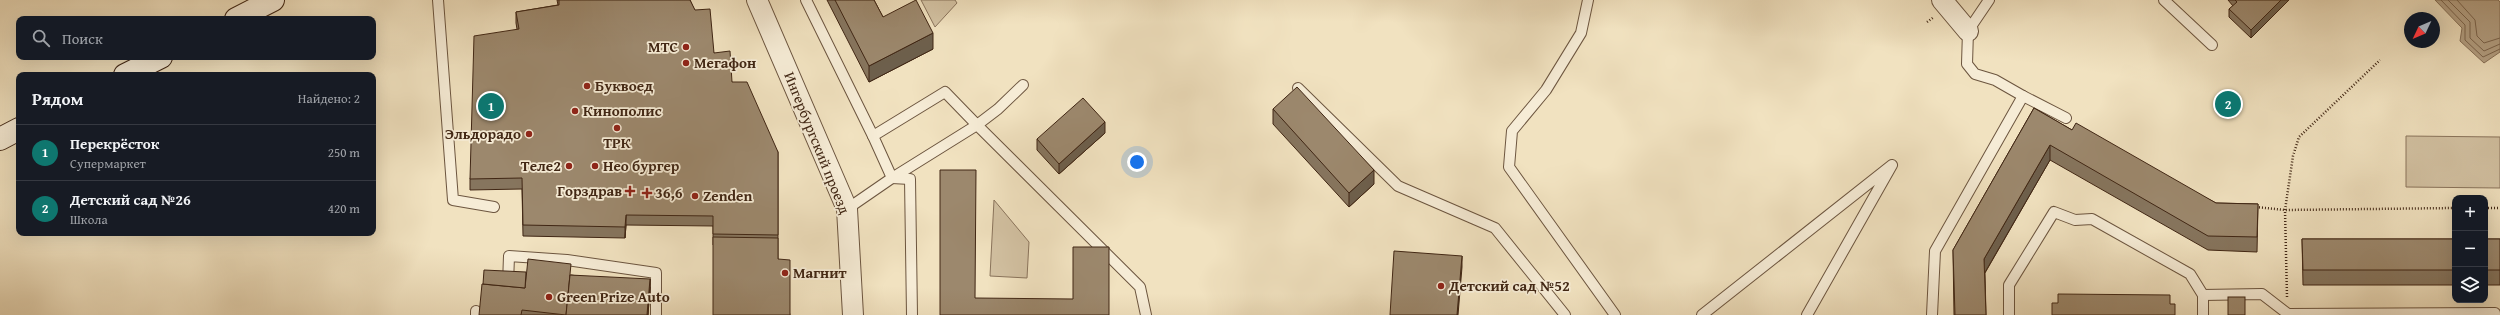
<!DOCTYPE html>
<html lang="ru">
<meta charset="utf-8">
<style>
:root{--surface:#171b24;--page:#242831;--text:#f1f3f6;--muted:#9ea1a6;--line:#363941;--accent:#0f766e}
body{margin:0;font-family:"Gentium Book Plus",serif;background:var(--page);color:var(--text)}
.controls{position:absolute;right:12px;bottom:12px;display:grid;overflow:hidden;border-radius:8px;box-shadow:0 4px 16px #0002}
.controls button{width:36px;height:36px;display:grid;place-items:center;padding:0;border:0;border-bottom:1px solid var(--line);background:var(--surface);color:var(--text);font:20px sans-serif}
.compass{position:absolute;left:2404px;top:12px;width:36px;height:36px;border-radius:50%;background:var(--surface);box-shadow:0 4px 16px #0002;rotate:226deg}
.you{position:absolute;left:1137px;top:162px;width:14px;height:14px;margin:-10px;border:3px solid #fff;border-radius:50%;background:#1a73e8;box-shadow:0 0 0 6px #1a73e833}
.badge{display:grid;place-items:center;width:26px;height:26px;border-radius:50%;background:var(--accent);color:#fff;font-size:13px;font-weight:700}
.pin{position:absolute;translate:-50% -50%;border:2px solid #fff;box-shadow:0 1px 4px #0006}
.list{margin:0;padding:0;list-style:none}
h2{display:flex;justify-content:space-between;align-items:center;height:52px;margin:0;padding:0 16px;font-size:17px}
h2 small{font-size:13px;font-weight:400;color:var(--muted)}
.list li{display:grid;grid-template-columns:26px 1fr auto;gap:12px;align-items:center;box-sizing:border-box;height:56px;padding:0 16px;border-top:1px solid var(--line)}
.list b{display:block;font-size:15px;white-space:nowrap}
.list p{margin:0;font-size:13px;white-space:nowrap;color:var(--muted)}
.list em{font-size:13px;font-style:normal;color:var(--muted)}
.icon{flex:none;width:22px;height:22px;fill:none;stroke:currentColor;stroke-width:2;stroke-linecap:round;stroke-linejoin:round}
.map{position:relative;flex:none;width:2500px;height:315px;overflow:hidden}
.search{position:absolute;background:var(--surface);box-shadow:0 4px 16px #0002;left:16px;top:16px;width:360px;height:44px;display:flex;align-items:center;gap:10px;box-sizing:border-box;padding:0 14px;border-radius:8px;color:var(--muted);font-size:15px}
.panel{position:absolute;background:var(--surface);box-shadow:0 4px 16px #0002;left:16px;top:72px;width:360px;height:164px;border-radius:8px}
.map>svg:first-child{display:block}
</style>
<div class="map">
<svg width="2500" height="315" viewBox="0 0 2500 315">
<rect width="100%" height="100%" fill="#f1e2c0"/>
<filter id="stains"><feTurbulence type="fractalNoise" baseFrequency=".005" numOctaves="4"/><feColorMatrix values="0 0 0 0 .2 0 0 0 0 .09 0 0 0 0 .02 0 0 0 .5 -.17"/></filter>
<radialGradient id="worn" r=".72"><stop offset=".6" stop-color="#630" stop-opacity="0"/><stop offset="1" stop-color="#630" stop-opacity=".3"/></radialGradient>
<g fill="#d3c2a3" stroke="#8a745c">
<polygon points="921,0 955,0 957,3 935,27"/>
<polygon points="2406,136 2500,137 2500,188 2406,187"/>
<polygon points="994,200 1029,242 1027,278 990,276"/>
</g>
<polygon fill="#b5a286" stroke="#867058" points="2435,0 2498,0 2500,2 2500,52 2484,63 2460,41 2462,28"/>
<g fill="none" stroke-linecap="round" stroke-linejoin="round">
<g stroke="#7a644d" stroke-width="1">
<polyline points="2441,0 2465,25 2465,40 2483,57 2500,49"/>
<polyline points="2448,0 2470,22 2470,38 2484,51 2500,44"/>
<polyline points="2457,0 2475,20 2477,36 2484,43 2500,38"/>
</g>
<g stroke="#6c553f" stroke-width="12">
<g id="lane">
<polyline points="438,0 453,200 494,207"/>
<polyline points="806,0 873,136"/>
<polyline points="1588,0 1581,33 1546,90 1512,131 1509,167 1615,315"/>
<polyline points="1989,0 1968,31 1967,64 1975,74 1995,80 2023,96"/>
<polyline points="2164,0 2212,45"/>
<polyline points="1298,88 1398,186 1495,228 1565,315"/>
<polyline points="847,209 892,178 977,125 1140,287 1146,315"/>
<polyline points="508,284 509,256 567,260 656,273 656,315"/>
<polyline points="2203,295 2262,294 2288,314 2495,313 2495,315"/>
<polyline points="476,315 476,311"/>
<polyline points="912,315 910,179 892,178 873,136 945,92 977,125 998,109 1023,85"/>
<polyline points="1702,315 1892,165 1807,315"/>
<polyline points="1932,315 1935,251 2023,96 2066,118"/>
<polyline points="2009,315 2009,285 2054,212 2075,220 2092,219 2190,274 2203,295 2203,315"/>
</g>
</g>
<g stroke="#6c553f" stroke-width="22">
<g id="street">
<polyline points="757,0 847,209 853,315"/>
<polyline points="1942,0 1968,31"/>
</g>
</g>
<g stroke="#402614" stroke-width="24">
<g id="secondary">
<polyline points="236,19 273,0"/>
<polyline points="125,75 161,57"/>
<polyline points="0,139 19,129"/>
</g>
</g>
<g stroke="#402614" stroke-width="2.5" stroke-dasharray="1 2" stroke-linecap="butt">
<polyline points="1927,22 1934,17"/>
<polyline points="2256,207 2285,210 2455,208"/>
<polyline points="2485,208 2500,208"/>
<polyline points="2287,297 2285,210 2293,156 2299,137 2380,60"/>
</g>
<use href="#lane" stroke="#f6ecd6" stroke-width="10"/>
<use href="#street" stroke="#f6ecd6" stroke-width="20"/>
<use href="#secondary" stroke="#f6ecd6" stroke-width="22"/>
</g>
<g fill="#86755e" stroke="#402614">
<polygon points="557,0 690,0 714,53 732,82 778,152 778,259 790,315 713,245 713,226 626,225 625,238 523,236 522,189 470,190 470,179 517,29 516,23 516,12 558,5"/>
<polygon points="827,0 874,0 883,17 933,49 869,82"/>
<polygon points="2228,0 2289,0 2251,38 2229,17 2229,9 2233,6"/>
<polygon points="2034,108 2072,130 2216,203 2258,204 2257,252 2208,250 2050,160 1985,273 1986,315 1954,315 1953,250"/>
<polygon points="1273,109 1374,184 1349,207 1273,124"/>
<polygon points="1105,133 1059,174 1037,150 1037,139"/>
<polygon points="2302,239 2455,239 2455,285 2303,285"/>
<rect x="2485" y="239" width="15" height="46"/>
<polygon points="571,275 650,287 648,315 479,315"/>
</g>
<g fill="#6d5f4c" stroke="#402614">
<polygon points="2281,0 2289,0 2251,38 2251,30"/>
<polygon points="933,33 933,49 869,82 869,66"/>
<polygon points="1105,122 1105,133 1059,174 1059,164"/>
<polygon points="2050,145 2050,160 1984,274 1984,259"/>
<polygon points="1374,170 1374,184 1349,207 1349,193"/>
<polygon points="626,215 626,225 625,238 625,227"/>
<polygon points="1462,256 1462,267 1458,315 1457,315"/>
<polygon points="650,279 650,287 648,315 647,315"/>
</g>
<g fill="#9c886d" stroke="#402614">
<polygon points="559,0 690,0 695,10 710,9 714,53 730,51 732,82 747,82 778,152 778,235 713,234 713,216 626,215 625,227 523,225 522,178 470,179 474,36 519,29 516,12 559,5"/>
<polygon points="835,0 874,0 883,17 916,0 933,33 869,66"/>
<polygon points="2235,0 2281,0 2251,30 2229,9 2237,2"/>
<polygon points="1297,87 1374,170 1349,193 1273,109"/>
<polygon points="1083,98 1105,122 1059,164 1037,139"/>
<polygon points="2034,108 2072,130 2076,123 2216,203 2258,204 2257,237 2208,236 2050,145 1984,259 1986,315 1955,315 1953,250"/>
<polygon points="940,170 976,170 975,298 1073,299 1073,247 1109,247 1109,315 940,315"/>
<polygon points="713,237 778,238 778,259 790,260 790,315 713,315"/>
<polygon points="2302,239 2455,239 2455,270 2303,270"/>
<rect x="2485" y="239" width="15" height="31"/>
<polygon points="1394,251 1462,256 1457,315 1390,315"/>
<polygon points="528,259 571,264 566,315 522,310 521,315 479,315 482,284 525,288"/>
<polygon points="484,270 526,272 525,288 483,284"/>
<polygon points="570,275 650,279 647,315 566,315"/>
<polygon points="2058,294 2170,295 2170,304 2175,304 2175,315 2052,315 2052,303 2058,303"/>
<rect x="2228" y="297" width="17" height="18"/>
</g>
<g fill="#8f2418" stroke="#f6ecd6" stroke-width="1.5">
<circle cx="686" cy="47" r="4"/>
<circle cx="686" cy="63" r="4"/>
<circle cx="587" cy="86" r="4"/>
<circle cx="575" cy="111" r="4"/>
<circle cx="617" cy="128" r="4"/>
<circle cx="529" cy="134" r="4"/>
<circle cx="569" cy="166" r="4"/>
<circle cx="595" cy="166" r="4"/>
<path d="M628 185h4v4h4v4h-4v4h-4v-4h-4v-4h4z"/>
<path d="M645 187h4v4h4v4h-4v4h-4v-4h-4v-4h4z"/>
<circle cx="695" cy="196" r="4"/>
<circle cx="785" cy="273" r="4"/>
<circle cx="1441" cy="286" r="4"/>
<circle cx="549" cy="297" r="4"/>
</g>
<g text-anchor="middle" stroke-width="3.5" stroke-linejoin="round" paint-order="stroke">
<g font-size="15" font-weight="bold" fill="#402614" stroke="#f6ecd6" text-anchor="start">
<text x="678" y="52" text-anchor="end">МТС</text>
<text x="694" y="68">Мегафон</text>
<text x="595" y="91">Буквоед</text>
<text x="583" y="116">Кинополис</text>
<text x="521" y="139" text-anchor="end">Эльдорадо</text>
<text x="617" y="148" text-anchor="middle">ТРК</text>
<text x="561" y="171" text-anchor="end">Теле2</text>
<text x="603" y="171">Нео бургер</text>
<text x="622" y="196" text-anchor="end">Горздрав</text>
<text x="655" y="198">36,6</text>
<text x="703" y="201">Zenden</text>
<text x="793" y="278">Магнит</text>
<text x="1449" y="291">Детский сад №52</text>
<text x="557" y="302">Green Prize Auto</text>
</g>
<g font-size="15" fill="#402614" stroke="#f6ecd6">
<text transform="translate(817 143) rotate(68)" y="5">Ингербургский проезд</text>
</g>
</g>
<rect width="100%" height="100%" filter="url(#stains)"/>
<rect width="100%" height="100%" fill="url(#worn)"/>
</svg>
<div class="controls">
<button>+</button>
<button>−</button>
<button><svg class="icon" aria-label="layers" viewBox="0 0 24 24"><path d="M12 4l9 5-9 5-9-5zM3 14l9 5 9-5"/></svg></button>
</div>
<svg class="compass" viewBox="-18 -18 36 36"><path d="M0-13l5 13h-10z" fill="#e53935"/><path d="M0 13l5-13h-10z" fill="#9ea1a6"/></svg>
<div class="you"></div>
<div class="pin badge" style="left:491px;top:106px">1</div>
<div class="pin badge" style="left:2228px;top:104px">2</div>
<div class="search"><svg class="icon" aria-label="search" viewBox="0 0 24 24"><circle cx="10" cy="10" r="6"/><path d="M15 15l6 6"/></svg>Поиск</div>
<section class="panel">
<h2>Рядом<small>Найдено: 2</small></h2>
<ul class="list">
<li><span class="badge">1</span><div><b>Перекрёсток</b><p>Супермаркет</p></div><em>250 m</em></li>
<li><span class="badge">2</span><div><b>Детский сад №26</b><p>Школа</p></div><em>420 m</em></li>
</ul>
</section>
</div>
